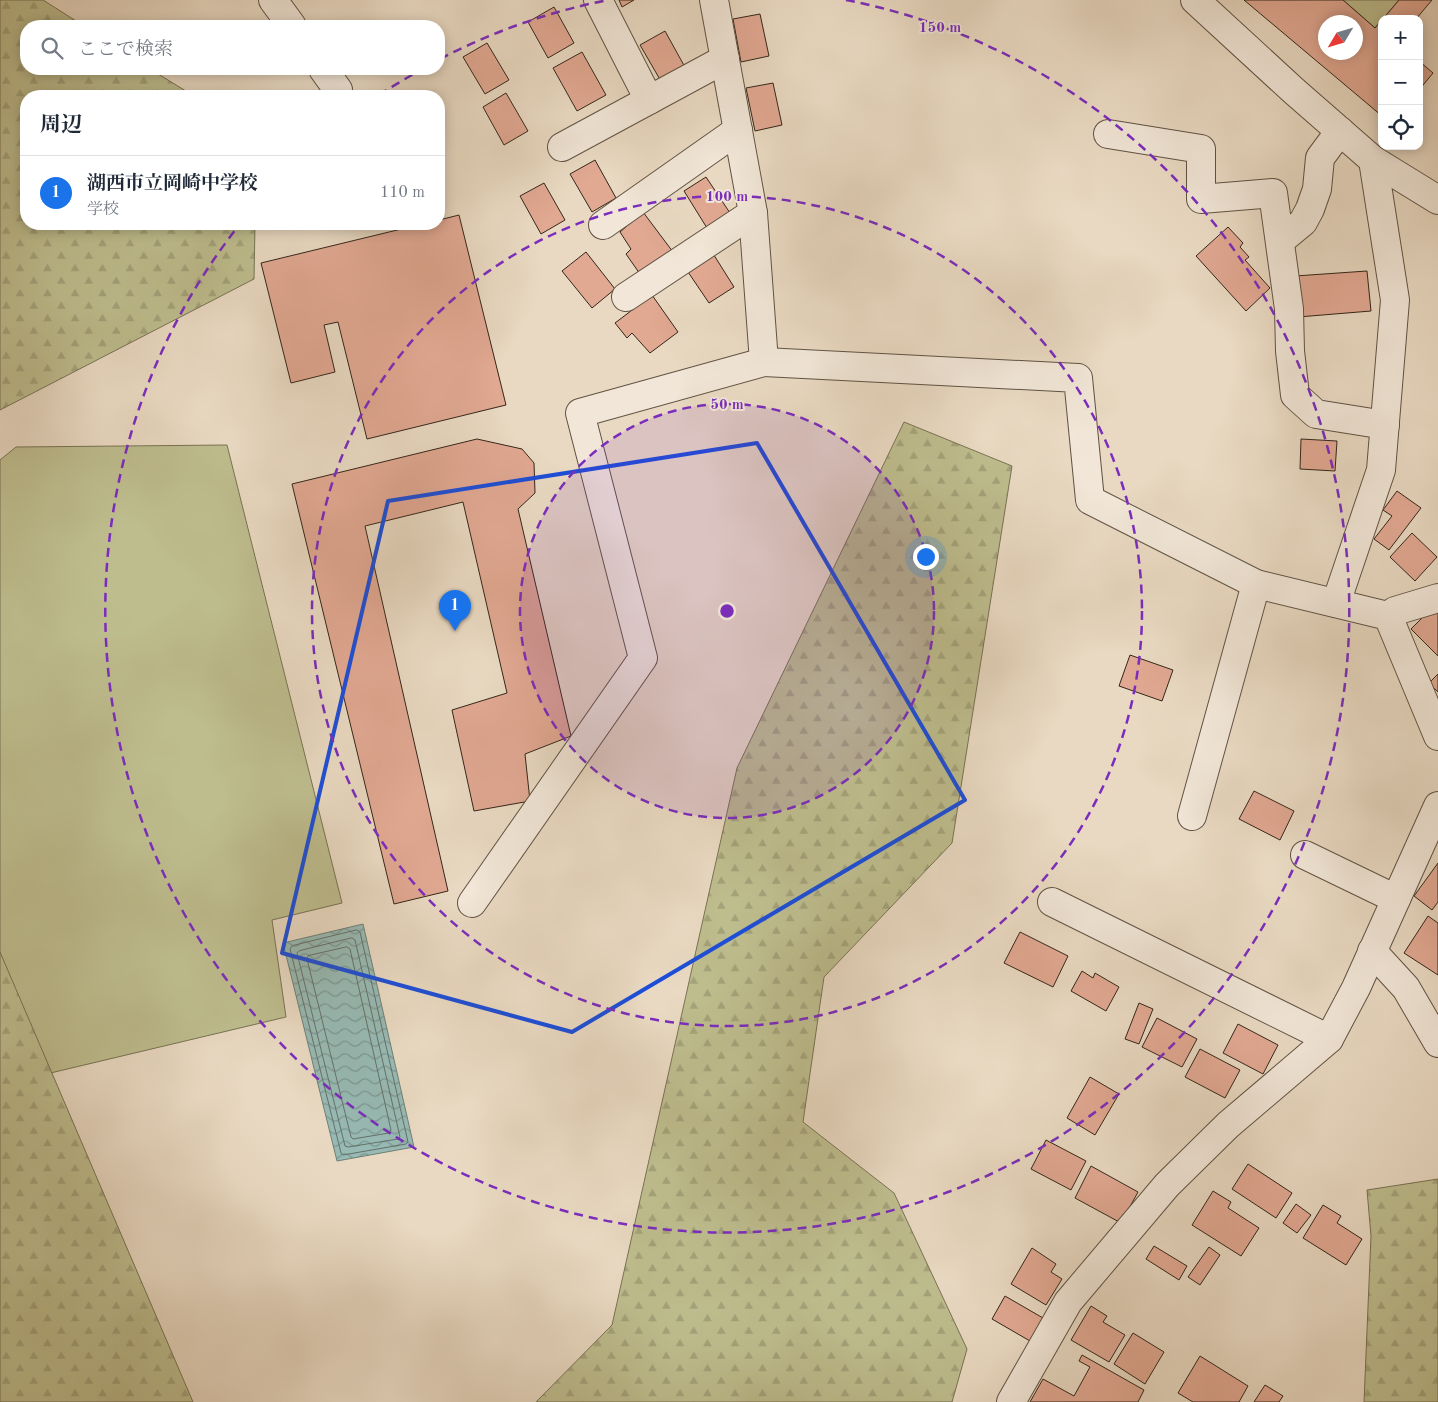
<!DOCTYPE html>
<html lang="ja">
<meta charset="utf-8">
<style>
:root{--surface:#fff;--page:#f6f6f7;--text:#1f2937;--muted:#747a83;--line:#e0e1e3;--accent:#1a73e8}
body{margin:0;font-family:"Old Standard TT","Noto Serif JP",serif;background:var(--page);color:var(--text)}
.controls{position:absolute;right:15px;top:15px;display:grid;overflow:hidden;border-radius:10px;box-shadow:0 2px 12px #0003}
.controls button{width:45px;height:45px;display:grid;place-items:center;padding:0;border:0;border-bottom:1px solid var(--line);background:var(--surface);color:var(--text);font:25px sans-serif}
.compass{position:absolute;left:1318px;top:15px;width:45px;height:45px;border-radius:50%;background:var(--surface);box-shadow:0 2px 12px #0003;rotate:232deg}
.you{position:absolute;left:925px;top:556px;width:18px;height:18px;margin:-12px;border:4px solid #fff;border-radius:50%;background:#1a73e8;box-shadow:0 0 0 8px #1a73e833}
.badge{display:grid;place-items:center;width:32px;height:32px;border-radius:50%;background:var(--accent);color:#fff;font-size:16px;font-weight:700}
.pin{position:absolute;translate:-50% -41px;filter:drop-shadow(0 1px 2px #0008)}
.pin::after{content:'';position:absolute;top:26px;width:18px;height:15px;background:inherit;clip-path:polygon(0 0,100% 0,50% 100%)}
.list{margin:0;padding:0;list-style:none}
h2{display:flex;justify-content:space-between;align-items:center;height:65px;margin:0;padding:0 20px;font-size:21px}
h2 small{font-size:16px;font-weight:400;color:var(--muted)}
.list li{display:grid;grid-template-columns:32px 1fr auto;gap:15px;align-items:center;box-sizing:border-box;height:75px;padding:0 20px;border-top:1px solid var(--line)}
.list b{display:block;font-size:19px;white-space:nowrap}
.list p{margin:0;font-size:16px;white-space:nowrap;color:var(--muted)}
.list em{font-size:16px;font-style:normal;color:var(--muted)}
.icon{flex:none;width:28px;height:28px;fill:none;stroke:currentColor;stroke-width:2;stroke-linecap:round;stroke-linejoin:round}
.map{position:relative;flex:none;width:1438px;height:1402px;overflow:hidden}
.search{position:absolute;background:var(--surface);box-shadow:0 2px 12px #0003;left:20px;top:20px;width:425px;height:55px;display:flex;align-items:center;gap:12px;box-sizing:border-box;padding:0 18px;border-radius:20px;color:var(--muted);font-size:19px}
.panel{position:absolute;background:var(--surface);box-shadow:0 2px 12px #0003;left:20px;top:90px;width:425px;height:140px;border-radius:20px}
.map>svg:first-child{display:block}
</style>
<div class="map">
<svg width="1438" height="1402" viewBox="0 0 1438 1402">
<defs>
<pattern id="forest-firs" width="22" height="20" patternUnits="userSpaceOnUse" patternTransform="scale(1.25)"><rect width="22" height="20" fill="#bebd8e"/><path d="M5 1l3.5 6h-7zM16 11l3.5 6h-7z" fill="#a4a27a"/></pattern>
<pattern id="water-waves" width="16" height="10" patternUnits="userSpaceOnUse" patternTransform="scale(1.25)"><rect width="16" height="10" fill="#97bab4"/><path d="M0 5q4-4 8 0t8 0" fill="none" stroke="#7c9792"/></pattern>
</defs>
<rect width="100%" height="100%" fill="#e9d9c2"/>
<filter id="stains"><feTurbulence type="fractalNoise" baseFrequency=".004" numOctaves="4"/><feColorMatrix values="0 0 0 0 .2 0 0 0 0 .09 0 0 0 0 .02 0 0 0 .5 -.17"/></filter>
<radialGradient id="worn" r=".72"><stop offset=".6" stop-color="#630" stop-opacity="0"/><stop offset="1" stop-color="#630" stop-opacity=".3"/></radialGradient>
<g fill="#bebd8e" stroke="#787254">
<polygon points="1343,0 1399,0 1375,28"/>
<polygon points="227,445 342,903 272,920 286,1017 0,1085 0,460 16,447"/>
</g>
<g fill="url(#forest-firs)" stroke="#787254">
<polygon points="0,0 43,0 84,26 26,26 26,69 150,69 194,96 26,96 26,224 255,224 254,279 0,410"/>
<polygon points="904,422 1012,466 952,843 824,977 803,1122 894,1193 967,1349 952,1402 536,1402 612,1325 737,768"/>
<polygon points="0,952 193,1402 0,1402"/>
<polygon points="1438,1179 1438,1402 1364,1402 1371,1236 1367,1190"/>
</g>
<polygon fill="url(#water-waves)" stroke="#6f7f76" points="363,924 414,1147 337,1161 283,943"/>
<g fill="none" stroke-linecap="round" stroke-linejoin="round">
<g stroke="#657067" stroke-width="1">
<polygon points="357,930 360,932 408,1142 406,1144 343,1155 341,1153 290,949 292,946"/>
<polygon points="352,938 355,940 400,1137 398,1139 348,1147 345,1146 297,953 299,951"/>
<polygon points="347,947 350,949 391,1130 389,1133 353,1139 351,1137 307,959 308,956"/>
</g>
</g>
<g fill="#e1a892" stroke="#33261a" fill-rule="evenodd">
<polygon points="619,0 634,0 622,7"/>
<path d="M1244,0h99l32,28 7,-8v96zM1326,22h30v30h-30z"/>
<polygon points="1399,0 1432,0 1416,19 1383,19"/>
<polygon points="554,7 574,43 548,58 528,22"/>
<polygon points="760,14 769,56 741,62 733,19"/>
<polygon points="665,31 686,69 662,83 640,45"/>
<polygon points="487,43 509,80 485,94 463,57"/>
<polygon points="582,52 606,95 577,111 553,68"/>
<polygon points="1419,61 1433,73 1419,90"/>
<polygon points="773,83 782,125 755,131 746,88"/>
<polygon points="506,93 528,131 504,145 483,107"/>
<polygon points="595,160 616,198 592,212 570,174"/>
<polygon points="706,177 730,213 707,228 684,191"/>
<polygon points="544,183 565,220 541,234 520,196"/>
<polygon points="643,212 673,252 640,274 626,254 631,249 620,232"/>
<polygon points="459,215 506,405 367,439 338,322 324,325 335,372 291,383 261,263 422,224 439,224 439,220"/>
<polygon points="1228,227 1243,243 1240,247 1249,257 1245,260 1270,288 1246,311 1196,256"/>
<polygon points="586,252 615,289 592,308 562,271"/>
<polygon points="712,252 734,287 709,303 686,269"/>
<polygon points="1367,271 1371,311 1298,317 1295,276"/>
<polygon points="652,295 678,332 650,353 632,333 627,338 615,323"/>
<polygon points="477,439 522,449 534,463 535,493 518,509 571,736 525,754 530,801 474,811 452,710 507,693 463,502 365,526 448,891 394,904 292,484"/>
<polygon points="1301,439 1337,441 1335,471 1300,469"/>
<polygon points="1397,491 1421,508 1389,550 1374,539 1392,516 1383,510"/>
<polygon points="1412,533 1437,557 1415,581 1390,557"/>
<polygon points="1434,606 1438,611 1438,656 1411,629"/>
<polygon points="1130,655 1173,670 1162,701 1119,686"/>
<polygon points="1438,674 1438,692 1429,683"/>
<polygon points="1254,791 1294,811 1280,840 1239,819"/>
<polygon points="1438,863 1438,902 1432,910 1414,896"/>
<polygon points="1428,916 1438,923 1438,975 1404,953"/>
<polygon points="1020,932 1068,956 1053,987 1004,963"/>
<polygon points="1082,971 1093,978 1095,973 1119,987 1106,1011 1071,991"/>
<polygon points="1139,1003 1153,1009 1139,1044 1125,1039"/>
<polygon points="1157,1018 1197,1039 1182,1067 1142,1047"/>
<polygon points="1238,1024 1278,1045 1263,1074 1223,1053"/>
<polygon points="1200,1049 1240,1070 1225,1098 1185,1077"/>
<polygon points="1090,1077 1119,1094 1095,1135 1067,1118"/>
<polygon points="1046,1140 1086,1161 1071,1190 1031,1169"/>
<polygon points="1248,1164 1292,1193 1276,1218 1232,1189"/>
<polygon points="1091,1166 1138,1192 1121,1223 1075,1198"/>
<polygon points="1213,1191 1231,1202 1228,1208 1259,1228 1241,1256 1192,1225"/>
<polygon points="1296,1204 1311,1215 1297,1233 1283,1223"/>
<polygon points="1323,1205 1341,1216 1337,1223 1362,1239 1346,1265 1303,1238"/>
<polygon points="1154,1246 1187,1266 1179,1280 1146,1259"/>
<polygon points="1209,1247 1220,1255 1200,1285 1188,1277"/>
<polygon points="1032,1248 1056,1264 1051,1272 1062,1279 1046,1305 1011,1284"/>
<polygon points="1005,1296 1043,1318 1030,1341 992,1319"/>
<polygon points="1091,1306 1107,1316 1103,1322 1125,1335 1109,1362 1071,1340"/>
<polygon points="1133,1333 1164,1352 1145,1384 1114,1364"/>
<polygon points="1082,1355 1144,1390 1138,1402 1030,1402 1043,1379 1074,1396 1090,1367 1079,1361"/>
<polygon points="1200,1356 1248,1386 1239,1402 1193,1402 1178,1393"/>
<polygon points="1265,1385 1283,1396 1279,1402 1254,1402"/>
</g>
<g fill="none" stroke-linecap="round" stroke-linejoin="round">
<g stroke="#605344" stroke-width="30">
<g id="minor">
<polyline points="273,0 292,26"/>
<polyline points="598,0 649,100"/>
<polyline points="1195,0 1294,91 1373,160 1395,300 1381,470 1336,603"/>
<polyline points="323,69 338,90"/>
<polyline points="1108,134 1201,149 1201,199 1273,193 1289,309 1290,351 1295,395 1316,414 1385,425"/>
<polyline points="562,147 725,59"/>
<polyline points="1373,160 1438,200"/>
<polyline points="603,225 738,130"/>
<polyline points="1280,241 1303,222 1310,209 1317,189 1320,158 1340,131"/>
<polyline points="626,297 753,213 714,0"/>
<polyline points="764,362 1078,378 1090,500 1256,584 1388,616 1438,736"/>
<polyline points="1388,616 1395,611 1438,598"/>
<polyline points="1192,816 1256,584"/>
<polyline points="1305,855 1396,899"/>
<polyline points="1052,902 1329,1039"/>
<polyline points="472,903 643,658 580,413 764,362 753,213"/>
<polyline points="1372,951 1406,988 1438,1043"/>
<polyline points="1011,1402 1068,1302 1167,1185 1228,1125 1329,1039 1356,988 1438,806"/>
</g>
</g>
<use href="#minor" stroke="#f1e6d7" stroke-width="28"/>
</g>
<path fill="none" stroke="#1d4ed8" stroke-width="4" stroke-linejoin="round" d="M757,443l208,357 -393,232 -290,-79 106,-452z"/>
<circle cx="727" cy="611" r="207" fill="#7b2cbf" fill-opacity=".12"/>
<g fill="none" stroke="#7b2cbf" stroke-width="2.5" stroke-dasharray="9 6">
<circle cx="727" cy="611" r="207"/>
<circle cx="727" cy="611" r="415"/>
<path d="M379 95A622 622 0 0 1 421 70M440 59A622 622 0 0 1 608 0M846 0A622 622 0 1 1 240 224"/>
</g>
<circle cx="727" cy="611" r="8" fill="#7b2cbf" stroke="#f1e6d7" stroke-width="2.5"/>
<g font-size="15" text-anchor="middle" font-weight="bold" fill="#7b2cbf" stroke="#f1e6d7" stroke-width="4" stroke-linejoin="round" paint-order="stroke">
<text x="940" y="32">150 m</text>
<text x="727" y="201">100 m</text>
<text x="727" y="409">50 m</text>
</g>
<rect width="100%" height="100%" filter="url(#stains)"/>
<rect width="100%" height="100%" fill="url(#worn)"/>
</svg>
<div class="controls">
<button>+</button>
<button>−</button>
<button><svg class="icon" aria-label="locate" viewBox="0 0 24 24"><circle cx="12" cy="12" r="6"/><path d="M12 2v4M12 18v4M2 12h4M18 12h4"/></svg></button>
</div>
<svg class="compass" viewBox="-18 -18 36 36"><path d="M0-13l5 13h-10z" fill="#e53935"/><path d="M0 13l5-13h-10z" fill="#747a83"/></svg>
<div class="you"></div>
<div class="pin badge" style="left:455px;top:631px">1</div>
<div class="search"><svg class="icon" aria-label="search" viewBox="0 0 24 24"><circle cx="10" cy="10" r="6"/><path d="M15 15l6 6"/></svg>ここで検索</div>
<section class="panel">
<h2>周辺<small></small></h2>
<ul class="list">
<li><span class="badge">1</span><div><b>湖西市立岡崎中学校</b><p>学校</p></div><em>110 m</em></li>
</ul>
</section>
</div>
